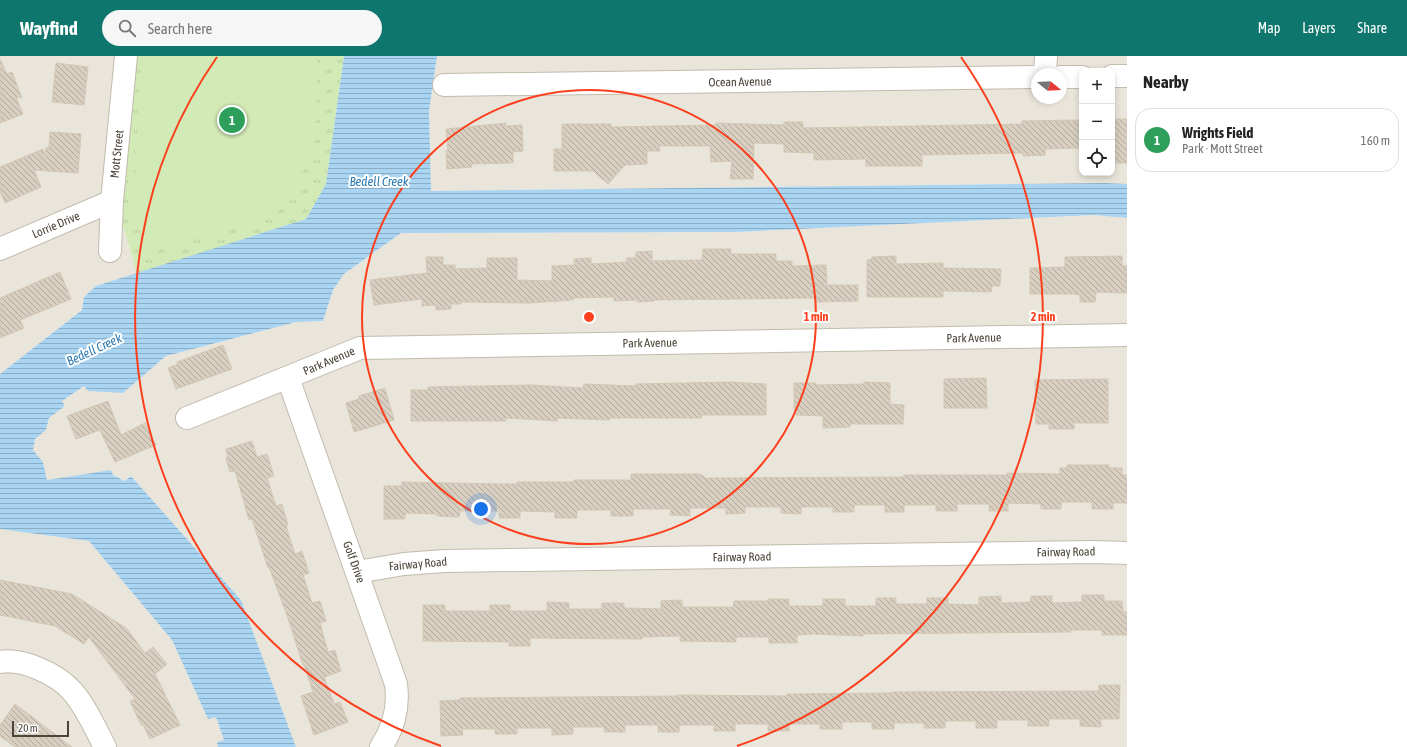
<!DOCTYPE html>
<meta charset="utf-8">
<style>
:root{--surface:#fff;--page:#f6f6f6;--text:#222;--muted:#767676;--line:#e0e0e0;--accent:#0f766e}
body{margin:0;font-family:"Asap Condensed",sans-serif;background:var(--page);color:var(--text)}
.controls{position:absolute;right:12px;top:12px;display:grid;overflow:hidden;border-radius:8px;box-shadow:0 2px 6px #0003}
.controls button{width:36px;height:36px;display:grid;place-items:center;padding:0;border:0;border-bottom:1px solid var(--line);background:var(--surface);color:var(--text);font:20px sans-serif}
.compass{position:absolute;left:1031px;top:12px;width:36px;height:36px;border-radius:50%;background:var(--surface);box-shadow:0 2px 6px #0003;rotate:108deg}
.scale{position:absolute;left:12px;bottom:10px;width:57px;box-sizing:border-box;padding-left:4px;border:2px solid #4b4439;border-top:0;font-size:11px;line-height:14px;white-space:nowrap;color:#4b4439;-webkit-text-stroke:3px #fff;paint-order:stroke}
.you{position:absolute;left:481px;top:453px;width:14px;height:14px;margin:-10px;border:3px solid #fff;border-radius:50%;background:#1a73e8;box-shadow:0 0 0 6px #1a73e833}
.badge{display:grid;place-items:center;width:26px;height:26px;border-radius:50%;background:var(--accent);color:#fff;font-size:13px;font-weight:700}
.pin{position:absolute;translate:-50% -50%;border:2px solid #fff;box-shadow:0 1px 4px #0006}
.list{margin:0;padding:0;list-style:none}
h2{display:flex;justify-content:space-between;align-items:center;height:52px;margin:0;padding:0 16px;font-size:17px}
h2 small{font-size:13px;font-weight:400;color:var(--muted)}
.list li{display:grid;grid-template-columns:26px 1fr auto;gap:12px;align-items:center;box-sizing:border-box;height:64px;margin:0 8px 8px;padding:0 8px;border:1px solid var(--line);border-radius:16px}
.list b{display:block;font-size:15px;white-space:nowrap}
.list p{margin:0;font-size:13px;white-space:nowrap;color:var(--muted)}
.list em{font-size:13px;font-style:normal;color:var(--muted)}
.icon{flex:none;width:22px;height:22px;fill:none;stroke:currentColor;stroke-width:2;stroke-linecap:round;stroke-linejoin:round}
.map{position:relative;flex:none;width:1127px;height:691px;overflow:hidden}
header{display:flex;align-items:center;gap:24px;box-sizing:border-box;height:56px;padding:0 20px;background:var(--accent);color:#fff}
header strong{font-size:19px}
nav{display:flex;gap:22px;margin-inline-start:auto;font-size:14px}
.search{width:280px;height:36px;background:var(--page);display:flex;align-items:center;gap:10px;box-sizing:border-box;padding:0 14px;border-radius:22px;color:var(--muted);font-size:15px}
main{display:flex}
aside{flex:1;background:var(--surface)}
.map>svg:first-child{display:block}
</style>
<header>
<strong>Wayfind</strong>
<div class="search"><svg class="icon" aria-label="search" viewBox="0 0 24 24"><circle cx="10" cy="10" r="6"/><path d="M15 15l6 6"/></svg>Search here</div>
<nav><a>Map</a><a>Layers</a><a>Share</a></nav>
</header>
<main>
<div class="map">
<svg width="1127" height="691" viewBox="0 0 1127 691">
<defs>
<pattern id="grass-tufts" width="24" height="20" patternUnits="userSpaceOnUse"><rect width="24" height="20" fill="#d2eab5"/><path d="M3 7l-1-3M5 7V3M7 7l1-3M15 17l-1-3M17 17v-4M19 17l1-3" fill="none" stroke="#b6ca9c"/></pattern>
<pattern id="water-rules" width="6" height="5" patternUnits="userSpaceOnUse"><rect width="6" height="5" fill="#a9d4f2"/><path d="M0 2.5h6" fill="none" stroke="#8caec5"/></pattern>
<pattern id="building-back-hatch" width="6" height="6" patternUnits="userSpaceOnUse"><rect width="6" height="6" fill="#d8cfc1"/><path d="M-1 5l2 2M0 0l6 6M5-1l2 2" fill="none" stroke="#b1aa9e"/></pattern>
</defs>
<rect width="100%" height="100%" fill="#f6f3ec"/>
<g fill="#eae5da" fill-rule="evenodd">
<polygon points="0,0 134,0 119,154 137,218 96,230 84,241 82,254 0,318"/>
<path d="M437,0h690v128l-22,-1 -674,8 -2,-80zM1082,15h30v102h-30zM1037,18h24v24h-24z"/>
<polygon points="1093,159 1127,162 1127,691 296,691 241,544 131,420 125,425 113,419 111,414 47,424 43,406 32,394 35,383 46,374 49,362 65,350 62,345 84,329 123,337 166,300 296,266 323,265 333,234 344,218 401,177 736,176"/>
<polygon points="0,473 89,485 172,584 208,663 216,660 224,684 217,686 218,691 0,691"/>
</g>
<polygon fill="url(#grass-tufts)" points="134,0 344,0 326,128 306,163 137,218 119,155"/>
<polygon fill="#d2eab5" points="149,0 290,0 318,4 314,99 273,159 149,196 133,155 141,7"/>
<polygon fill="url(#water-rules)" points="344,0 437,0 429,55 431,135 1105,127 1127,128 1127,162 1093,159 736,176 401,177 344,218 333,234 323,265 296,266 166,300 123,337 88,335 84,330 62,345 65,350 49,362 46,374 35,383 33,394 43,406 47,424 111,414 113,419 125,425 131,420 241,544 296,691 218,691 217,686 224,684 216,661 208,663 172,584 89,485 0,473 0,318 82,254 84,241 96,230 306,163 326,128"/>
<g fill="url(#building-back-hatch)" stroke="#d3c7b4">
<polygon points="0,3 7,18 12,16 22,42 16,41 23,58 0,67"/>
<polygon points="56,7 88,11 84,49 52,46"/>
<rect x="1112" y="63" width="15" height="44"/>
<polygon points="1079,64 1080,92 1045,93 1045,99 1023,100 1023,97 922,99 922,110 866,110 866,103 814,104 814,97 784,96 784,88 754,87 753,123 730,123 732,105 711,106 710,90 659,90 660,95 647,95 647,108 625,109 608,128 593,115 554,115 554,93 562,93 562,68 611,68 611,71 716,69 716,67 784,69 784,66 803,66 803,72 1022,68 1022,65"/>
<polygon points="506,67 506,70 522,69 523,95 513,96 513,107 471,108 472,111 447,113 446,95 448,94 446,73"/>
<polygon points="50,76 81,78 78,117 34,114 41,131 5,147 0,135 0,111 43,93 45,100 46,92 49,91"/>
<polygon points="703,193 731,193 731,198 776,198 776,205 792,205 792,210 826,209 827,229 858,229 858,245 815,246 815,242 654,244 654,245 637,246 637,244 614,245 614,241 573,242 573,244 529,247 461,246 461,248 451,248 451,253 436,254 436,249 422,250 422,243 374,249 370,224 427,217 426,201 443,201 443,209 455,209 455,213 487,212 487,202 517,202 517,224 552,225 552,210 574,209 574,203 591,202 591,208 627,206 626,202 636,202 636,196 652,195 652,205 702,204"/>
<polygon points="896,200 896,208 943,207 943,212 1001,213 1000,230 992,230 991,236 943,235 943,241 867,241 867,204 872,203 872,201"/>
<polygon points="1122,200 1122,210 1127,210 1127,237 1096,236 1095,246 1080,246 1080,239 1073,238 1030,238 1030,212 1065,211 1065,201"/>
<polygon points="60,216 71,243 20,264 24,272 0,282 0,242"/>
<polygon points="223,289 232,313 176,333 168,312 178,308 177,306"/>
<polygon points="986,322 987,352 944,352 944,323"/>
<polygon points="1108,323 1108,367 1074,367 1074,373 1049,373 1049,368 1036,368 1035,324"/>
<polygon points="730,326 766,328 766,359 702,359 701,362 610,362 609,364 557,362 557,365 506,362 506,365 411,365 411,334 428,334 428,331 530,329 583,332 584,328 636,330 636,328"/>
<polygon points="864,326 890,327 890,348 904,349 903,368 850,368 850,371 823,372 823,360 796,359 796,354 794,354 794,327 816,327 816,329 864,328"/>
<polygon points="385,332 394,364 354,376 346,347 359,343 359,340"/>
<polygon points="108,345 121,379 145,367 156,389 115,406 100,374 76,383 67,360"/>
<polygon points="252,385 257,401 267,398 274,420 267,422 276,450 282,448 288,469 286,470 295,498 302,495 309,517 303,519 312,547 320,545 326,565 320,567 328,596 335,594 341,615 324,621 334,648 340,646 348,666 314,679 301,640 313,636 304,609 303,609 287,559 269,511 268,512 252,463 249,464 235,415 230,416 226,402 228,401 226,393"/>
<polygon points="1067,409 1109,409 1109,412 1122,412 1122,419 1127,419 1127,447 1113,447 1113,453 1092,453 1092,446 1061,446 1061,453 1041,453 1041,448 1008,447 1008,455 989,455 989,448 957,448 957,455 936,455 936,449 904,449 904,456 885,456 885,449 854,449 854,456 833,456 833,451 801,451 801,458 781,457 781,451 745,451 745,457 726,458 726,452 690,452 690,460 670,459 671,453 633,453 633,460 611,460 611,454 577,454 577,462 555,462 555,456 520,455 520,462 499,462 499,455 460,455 459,461 437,460 437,458 405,457 405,463 384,463 384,430 402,430 402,426 500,428 517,428 517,426 574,426 574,424 631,424 631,418 700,418 709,424 708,422 904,421 904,419 1007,419 1007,417 1060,418 1060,412 1067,412"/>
<polygon points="0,524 72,538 126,572 145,597 153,591 167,608 155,618 180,669 150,683 143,669 141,669 130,645 135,643 89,581 84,588 55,570 0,559"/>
<polygon points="1082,539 1104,539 1104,545 1122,545 1123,556 1127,556 1127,579 1102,579 1102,574 1071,574 1071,576 863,578 863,580 812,578 797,579 797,587 769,587 769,581 736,581 736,586 680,585 680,580 642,581 642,583 530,582 530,590 509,590 509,586 423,585 423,549 445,549 445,555 490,555 490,549 510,549 510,555 547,555 547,546 569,547 569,553 602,553 602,547 624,547 624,552 661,553 661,545 682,544 682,551 733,551 734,545 768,545 768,543 789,543 789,550 823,550 823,543 845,543 845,550 876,550 876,542 896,542 896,548 927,548 927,542 948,542 948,548 979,549 979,541 1001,540 1001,547 1030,546 1031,540 1052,540 1052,547 1082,546"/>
<polygon points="1099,629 1120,629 1119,663 1101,663 1101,671 1080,670 1080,663 1049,663 1049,670 1028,670 1028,664 997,664 997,672 976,672 976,665 945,665 945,672 924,672 924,667 894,667 894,673 872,673 872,666 842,666 842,673 820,673 820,668 789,668 789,675 768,675 768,668 735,668 735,675 714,675 714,669 679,669 679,676 658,676 658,669 625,669 625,676 604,676 604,671 573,671 573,678 552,679 552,672 517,672 517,678 495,678 495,673 462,673 463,679 441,680 440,645 460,644 460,642 677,640 677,639 787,640 787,638 891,637 891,636 1099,635"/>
<polygon points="15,648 72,691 15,691 0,680 0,669"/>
</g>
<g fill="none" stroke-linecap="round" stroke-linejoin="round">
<g stroke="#c2bbae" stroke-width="24">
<g id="minor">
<polyline points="1045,18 1046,0"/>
<polyline points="1112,20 1127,20"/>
<polyline points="1061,21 1082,21"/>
<polyline points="444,29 1037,21"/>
<polyline points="0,193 112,145"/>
<polyline points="110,195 112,145 126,0"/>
<path d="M288,322l108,306c3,23 -2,44 -15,63"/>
<polyline points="187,362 360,292 1127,279"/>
<polyline points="357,516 404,508 445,505 1093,496 1127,497"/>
<path d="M0,606c22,-4 57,12 72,29 13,14 24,39 33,56"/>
</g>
</g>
<use href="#minor" stroke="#fff" stroke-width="22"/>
</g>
<g fill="none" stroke="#fc3f1d" stroke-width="2">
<circle cx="589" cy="261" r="227"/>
<path d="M441 690A454 454 0 0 1 217 1M961 1A454 454 0 0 1 737 690"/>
</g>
<g text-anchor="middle" stroke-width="4" stroke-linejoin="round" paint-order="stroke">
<g font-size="12" fill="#4b4439" stroke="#fff">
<text transform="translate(740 26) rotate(-1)" y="4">Ocean Avenue</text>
<text transform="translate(117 98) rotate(-84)" y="4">Mott Street</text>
<text transform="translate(56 169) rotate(-23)" y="4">Lorrie Drive</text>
<text transform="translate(974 282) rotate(-1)" y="4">Park Avenue</text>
<text transform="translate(650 287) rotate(-1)" y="4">Park Avenue</text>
<text transform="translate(329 305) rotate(-23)" y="4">Park Avenue</text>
<text transform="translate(1066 496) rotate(-1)" y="4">Fairway Road</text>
<text transform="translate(742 501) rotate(-1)" y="4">Fairway Road</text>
<text transform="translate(354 506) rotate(70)" y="4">Golf Drive</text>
<text transform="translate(418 508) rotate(-5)" y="4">Fairway Road</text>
</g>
<g font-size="13" font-style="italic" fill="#2e7ab2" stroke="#fff">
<text x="379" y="130">Bedell Creek</text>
<text transform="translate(94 293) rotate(-25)" y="5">Bedell Creek</text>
</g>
</g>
<circle cx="589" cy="261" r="6" fill="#fc3f1d" stroke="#fff" stroke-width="2"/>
<g font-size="12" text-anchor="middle" font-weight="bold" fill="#fc3f1d" stroke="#fff" stroke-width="4" stroke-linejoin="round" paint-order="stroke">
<text x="816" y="265">1 min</text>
<text x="1043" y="265">2 min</text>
</g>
</svg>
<div class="controls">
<button>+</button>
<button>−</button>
<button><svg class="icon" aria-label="locate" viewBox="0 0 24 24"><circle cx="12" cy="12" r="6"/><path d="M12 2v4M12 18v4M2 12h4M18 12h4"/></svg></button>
</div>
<svg class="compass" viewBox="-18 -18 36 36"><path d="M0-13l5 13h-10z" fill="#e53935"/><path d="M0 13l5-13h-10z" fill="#767676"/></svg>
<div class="scale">20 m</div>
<div class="you"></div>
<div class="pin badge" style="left:232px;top:64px;background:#2e9e5b">1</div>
</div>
<aside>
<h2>Nearby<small></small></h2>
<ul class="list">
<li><span class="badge" style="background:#2e9e5b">1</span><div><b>Wrights Field</b><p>Park · Mott Street</p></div><em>160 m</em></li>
</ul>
</aside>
</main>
